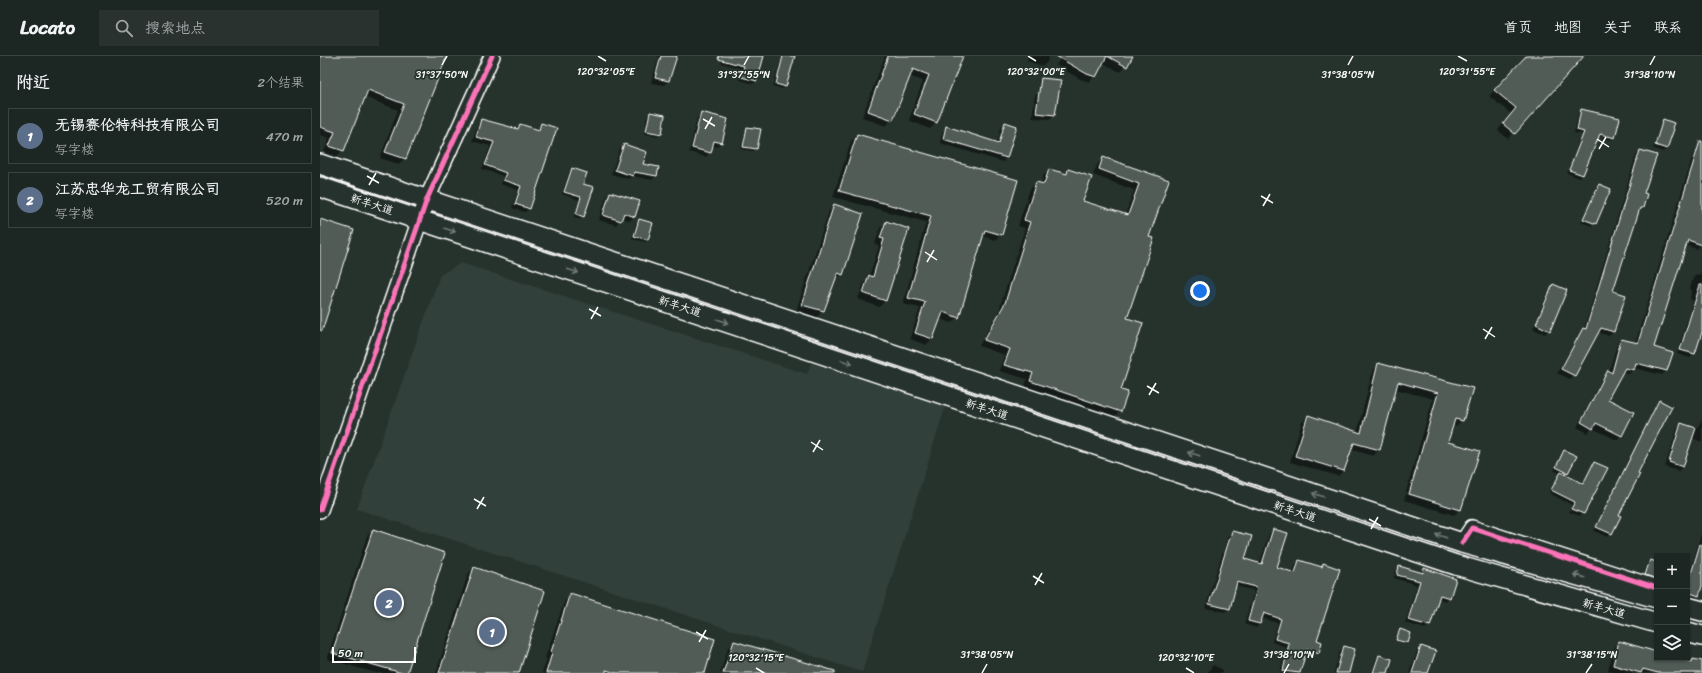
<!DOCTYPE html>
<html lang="zh">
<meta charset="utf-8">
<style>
:root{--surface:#1c2622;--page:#29322f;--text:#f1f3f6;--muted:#a0a5a5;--line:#3a4340;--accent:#ea580c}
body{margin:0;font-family:Sriracha,"LXGW WenKai TC",sans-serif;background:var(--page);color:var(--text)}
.controls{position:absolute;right:12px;bottom:12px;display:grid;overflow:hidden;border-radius:0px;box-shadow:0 1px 3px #0004}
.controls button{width:36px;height:36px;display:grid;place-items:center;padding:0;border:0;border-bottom:1px solid var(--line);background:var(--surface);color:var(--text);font:20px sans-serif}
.scale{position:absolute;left:12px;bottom:10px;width:84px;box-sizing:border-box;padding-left:4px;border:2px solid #fff;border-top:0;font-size:11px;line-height:14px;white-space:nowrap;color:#fff;-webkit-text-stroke:3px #26332d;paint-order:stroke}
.you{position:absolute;left:880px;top:235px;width:14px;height:14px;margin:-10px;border:3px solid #fff;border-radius:50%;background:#1a73e8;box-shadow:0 0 0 6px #1a73e833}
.badge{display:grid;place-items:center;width:26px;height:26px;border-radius:50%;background:var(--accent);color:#fff;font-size:13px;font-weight:700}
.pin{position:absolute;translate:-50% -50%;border:2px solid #fff;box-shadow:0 1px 4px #0006}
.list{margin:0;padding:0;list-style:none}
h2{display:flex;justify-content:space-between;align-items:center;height:52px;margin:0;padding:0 16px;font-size:17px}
h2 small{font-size:13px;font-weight:400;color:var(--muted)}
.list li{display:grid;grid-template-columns:26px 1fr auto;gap:12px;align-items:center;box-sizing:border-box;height:56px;margin:0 8px 8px;padding:0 8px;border:1px solid var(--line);border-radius:0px}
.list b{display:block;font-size:15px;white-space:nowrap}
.list p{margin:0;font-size:13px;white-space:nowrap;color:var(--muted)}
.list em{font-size:13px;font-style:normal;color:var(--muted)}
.icon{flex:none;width:22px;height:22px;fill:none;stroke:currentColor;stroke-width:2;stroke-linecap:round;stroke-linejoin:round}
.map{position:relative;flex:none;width:1382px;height:617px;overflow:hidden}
header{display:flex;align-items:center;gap:24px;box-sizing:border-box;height:56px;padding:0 20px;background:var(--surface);border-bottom:1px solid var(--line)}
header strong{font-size:19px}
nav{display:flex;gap:22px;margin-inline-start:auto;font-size:14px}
.search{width:280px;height:36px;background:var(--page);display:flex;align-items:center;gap:10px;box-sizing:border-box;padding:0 14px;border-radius:0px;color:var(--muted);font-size:15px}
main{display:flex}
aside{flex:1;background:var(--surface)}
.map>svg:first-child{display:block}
</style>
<header>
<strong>Locato</strong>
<div class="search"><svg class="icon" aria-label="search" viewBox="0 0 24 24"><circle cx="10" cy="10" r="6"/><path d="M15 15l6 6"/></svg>搜索地点</div>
<nav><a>首页</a><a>地图</a><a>关于</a><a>联系</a></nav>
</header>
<main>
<aside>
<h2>附近<small>2个结果</small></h2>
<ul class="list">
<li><span class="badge" style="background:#5c6f8a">1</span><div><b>无锡赛伦特科技有限公司</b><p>写字楼</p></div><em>470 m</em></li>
<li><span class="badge" style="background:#5c6f8a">2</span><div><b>江苏忠华龙工贸有限公司</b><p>写字楼</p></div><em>520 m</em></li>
</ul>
</aside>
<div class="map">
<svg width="1382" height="617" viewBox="0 0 1382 617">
<rect width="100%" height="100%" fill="#26332d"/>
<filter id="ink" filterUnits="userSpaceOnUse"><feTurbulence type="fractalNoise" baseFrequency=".025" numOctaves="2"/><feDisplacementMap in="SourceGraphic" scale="8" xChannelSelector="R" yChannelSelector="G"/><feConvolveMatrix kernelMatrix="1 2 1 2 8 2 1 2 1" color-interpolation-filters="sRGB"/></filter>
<g filter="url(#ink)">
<polygon fill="#333f3a" points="141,207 487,318 491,307 626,349 542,616 37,453 120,219"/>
<g fill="#0007">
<polygon points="0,0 126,0 85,102 79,108 60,102 78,54 44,41 23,94 17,100 4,96 9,82 0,79"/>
<polygon points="339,0 356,0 348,25 344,29 331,27"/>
<polygon points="403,0 443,0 436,25 433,28 419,24 422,13 401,7"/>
<polygon points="462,0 474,0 465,30 462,33 453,30"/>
<polygon points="565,0 642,0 616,67 610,73 589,64 603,25 589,20 572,63 566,70 542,61"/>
<polygon points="708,0 729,0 727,6 723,10 707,5"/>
<polygon points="742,0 812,0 800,16 783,7 775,20 769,26 760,23 736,9"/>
<polygon points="1207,0 1262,0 1188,83 1178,74 1191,58 1169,40"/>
<polygon points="720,36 734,59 730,63 712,62 715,40"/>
<polygon points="1261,55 1294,81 1291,84 1277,80 1262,119 1259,122 1247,117 1262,78 1254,77 1259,57"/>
<polygon points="330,57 341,77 338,80 324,78 327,60"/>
<polygon points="381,58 401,86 397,91 392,90 390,96 386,101 369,96 377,62"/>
<polygon points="161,64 196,73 200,69 217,74 221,68 209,152 205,156 192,152 198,134 180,128 183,120 162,113 170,90 152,85 158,68"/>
<polygon points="1343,64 1353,73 1346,93 1343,96 1333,92 1341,67"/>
<polygon points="685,67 696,70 686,102 683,106 620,87 623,75 627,71 677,87 681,71"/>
<polygon points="427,72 436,92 433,95 421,93 425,75"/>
<polygon points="537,79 681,178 675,184 662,180 638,261 632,267 619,263 612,283 606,289 590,283 600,252 583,248 606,166 513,141 531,85"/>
<polygon points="304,89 322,108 336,120 332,124 312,120 308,123 291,118 300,93"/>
<polygon points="1378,94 1382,95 1382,186 1377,193 1365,189 1333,292 1346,315 1342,319 1314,312 1309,318 1301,316 1287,344 1301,379 1297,384 1272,372 1268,377 1257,371 1284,320 1289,316 1297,288 1302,284 1315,288 1373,99"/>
<polygon points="1321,95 1322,152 1318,156 1292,235 1293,276 1289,280 1278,276 1250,323 1237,317 1260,277 1264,273 1316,99"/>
<polygon points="783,103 848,125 827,181 806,263 800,335 800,355 794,361 705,331 707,323 679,315 684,299 659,290 679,254 705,172 698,170 710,133 716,127 721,128 723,120 729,114 744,118 749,114 762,146 805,159 814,134 773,119 777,109"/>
<polygon points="252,113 262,128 263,161 260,163 254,161 259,144 242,138 249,116"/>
<polygon points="1279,129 1289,133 1272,170 1261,166"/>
<polygon points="290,137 314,160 310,165 301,162 296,169 279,164 286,141"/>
<polygon points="515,149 522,218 515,224 503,254 497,261 476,255 509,155"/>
<polygon points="319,164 327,183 325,186 312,183 316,167"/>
<polygon points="566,166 588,174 565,245 559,251 538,243 544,227 549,221 559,190 555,188 560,172"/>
<polygon points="1382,215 1382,272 1374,297 1370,302 1357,298 1373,244 1370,243 1372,234 1370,233 1373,222 1377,218 1380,219"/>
<polygon points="1233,229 1229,274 1225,278 1213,273 1229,234"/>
<polygon points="1059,309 1152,332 1142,364 1136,370 1132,369 1127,386 1140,453 1134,459 1084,444 1086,438 1138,454 1138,452 1086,436 1113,343 1075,333 1059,394 1053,400 1030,393 1024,414 1018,420 970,406 982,366 988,360 1037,377 1053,314"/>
<polygon points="1340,345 1317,418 1298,459 1300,460 1288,481 1274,475 1336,349"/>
<polygon points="1382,363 1382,386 1372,382 1362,411 1358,415 1345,411 1357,373 1361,368 1377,373"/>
<polygon points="1244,395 1255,401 1245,419 1263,428 1275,407 1286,413 1260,460 1249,456 1252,449 1229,437 1241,418 1234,414"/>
<polygon points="53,474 86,617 56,617 7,603 47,480"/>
<polygon points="953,474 956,512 973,517 975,509 979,505 1001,511 1003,509 996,585 998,596 994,600 985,597 979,617 960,617 966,591 952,586 958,567 941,562 940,568 936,572 924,568 934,536 932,534 915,530 909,552 905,556 885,552 908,480 912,476 923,504 939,509 949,478"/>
<polygon points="1382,475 1382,527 1378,539 1374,543 1367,541 1367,525"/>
<polygon points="1330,505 1337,507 1337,519 1333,525 1323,521 1328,507"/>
<polygon points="1080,511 1101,517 1104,514 1129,541 1125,545 1118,542 1109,569 1105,573 1085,567 1097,529 1074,522 1076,515"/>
<polygon points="154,512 198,617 116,617 148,518"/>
<polygon points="251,538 383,617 222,617 227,603 225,602 245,544"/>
<polygon points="1080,575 1090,578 1086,588 1076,585"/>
<polygon points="414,586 511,617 400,617 408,592"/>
<polygon points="1300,586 1337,597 1337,602 1354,602 1371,607 1374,604 1382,606 1382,617 1297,617 1288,614 1294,591"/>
<polygon points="1024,591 1028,617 1014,617 1020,595"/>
<polygon points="1101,591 1108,617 1089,617 1097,596"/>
<polygon points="1059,600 1066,617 1052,617 1056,603"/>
<polygon points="893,609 903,614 901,617 887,617"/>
</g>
<g fill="#515c57" stroke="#fff">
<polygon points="0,0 127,0 86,103 65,96 84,48 48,34 24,95 9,90 15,76 0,71"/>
<polygon points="341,0 357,0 349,25 335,22"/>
<polygon points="399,0 444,0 437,25 421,21 424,10 398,3"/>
<polygon points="463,0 475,0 466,31 456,28"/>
<polygon points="568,0 643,0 617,67 594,58 609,19 593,13 573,64 548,55"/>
<polygon points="736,0 813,0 807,11 787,0 776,21 767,18"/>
<polygon points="1206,0 1264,0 1195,78 1183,68 1196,52 1174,34"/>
<polygon points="721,22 741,24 735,59 716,57"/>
<polygon points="1261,53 1300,62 1295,82 1280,78 1263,119 1249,114 1264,76 1257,74"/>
<polygon points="330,56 345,59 342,78 326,75"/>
<polygon points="381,56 408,63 402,87 394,85 391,97 372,92"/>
<polygon points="161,63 198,73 200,68 219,74 221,67 237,72 210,153 195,148 201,130 183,124 186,117 165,109 174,86 156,81"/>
<polygon points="1343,63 1354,67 1352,72 1354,73 1347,93 1335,89"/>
<polygon points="685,66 697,70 687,102 623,83 626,70 679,87"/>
<polygon points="427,71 441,73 437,93 423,91"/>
<polygon points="537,78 698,124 682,179 665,174 639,262 623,256 613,283 595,277 605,246 588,242 611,160 519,135"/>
<polygon points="1380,85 1382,85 1382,189 1368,184 1334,291 1353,297 1347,315 1316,307 1314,314 1305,312 1288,343 1314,356 1302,380 1276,367 1273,373 1261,366 1288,314 1292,317 1301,283 1318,287"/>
<polygon points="304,88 327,96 323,108 339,111 337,120 314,116 313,120 295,114"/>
<polygon points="1320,94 1337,99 1324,137 1327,138 1323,152 1320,152 1293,235 1306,239 1294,276 1281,272 1255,320 1241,313 1263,272 1266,273"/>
<polygon points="783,101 849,124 829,181 834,182 807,262 823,267 801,334 808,336 801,356 710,325 713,317 684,309 690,293 664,284 685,247 710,166 704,164 716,126 724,128 729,113 747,118 748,113 772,121 763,145 808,159 819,128 779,113"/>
<polygon points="252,112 267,117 263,128 274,131 264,161 256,158 261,141 244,136"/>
<polygon points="1279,128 1291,133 1276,168 1263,163"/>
<polygon points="290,136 320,145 315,161 304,157 301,165 283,159"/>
<polygon points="514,148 543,158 523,219 518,217 504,255 482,249"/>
<polygon points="0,163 34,174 2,275 0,274"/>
<polygon points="319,163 333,167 328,184 314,180"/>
<polygon points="566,165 589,173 566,245 543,237 549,219 553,221 564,183 560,182"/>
<polygon points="1233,228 1247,234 1230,275 1216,268"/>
<polygon points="1380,229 1382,229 1382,276 1375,298 1360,294"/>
<polygon points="1058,307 1153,332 1143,365 1135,363 1128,386 1160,395 1141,454 1089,438 1118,337 1078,326 1060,394 1034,387 1024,415 975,400 988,359 1041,377"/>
<polygon points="1339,344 1352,351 1318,417 1320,418 1299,459 1301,460 1292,478 1276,471"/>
<polygon points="1361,367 1376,372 1363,411 1349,406"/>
<polygon points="1244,394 1257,400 1248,417 1236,411"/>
<polygon points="1274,406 1288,412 1264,458 1251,453 1255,446 1231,434 1241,416 1263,428"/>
<polygon points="53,473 125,497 87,617 82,617 12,597"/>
<polygon points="953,473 968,477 957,511 975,517 979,504 1002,511 1003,507 1020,513 997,584 1002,586 999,597 987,593 980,617 963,615 969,587 955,583 961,563 944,557 940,568 928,565 937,532 936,531 917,526 910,553 889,548 912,475 932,480 925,503 942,508"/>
<polygon points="1380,488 1382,489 1382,530 1379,540 1367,536 1367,531"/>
<polygon points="1330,504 1337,506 1337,523 1325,519"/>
<polygon points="1079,510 1103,517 1104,512 1136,523 1130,542 1120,539 1110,570 1088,564 1100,525 1077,519"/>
<polygon points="154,511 225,535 199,617 119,617"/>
<polygon points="250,537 395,583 385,617 296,617 286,614 286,617 226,617 232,597 231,596"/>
<polygon points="1080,573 1091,577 1088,587 1076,584"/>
<polygon points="414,585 515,615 515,617 403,617"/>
<polygon points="1299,585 1337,596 1337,602 1358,602 1372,606 1373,603 1382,605 1382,617 1338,617 1323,613 1321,617 1293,609"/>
<polygon points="1024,590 1035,593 1029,617 1016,617"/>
<polygon points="1101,590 1116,595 1108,617 1092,617"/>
<polygon points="1059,599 1072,603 1068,617 1053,617"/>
</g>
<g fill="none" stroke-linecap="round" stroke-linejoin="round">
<g stroke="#fff" stroke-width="18">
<g id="minor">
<polyline points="0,454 107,143 172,0"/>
<polyline points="1142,487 1152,472 1337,532"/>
</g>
</g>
<g stroke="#fff" stroke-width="22">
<g id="major">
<polyline points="0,108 1142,487 1337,542"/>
<polyline points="0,131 1136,509 1337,567"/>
<polyline points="1367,551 1382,555"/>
<polyline points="1367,576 1382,580"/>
</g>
</g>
<use href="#minor" stroke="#26332d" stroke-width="15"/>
<use href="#major" stroke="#26332d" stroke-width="19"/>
<g stroke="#26332d" stroke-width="8">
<g id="cycleway">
<polyline points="0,454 107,143 172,0"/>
<polyline points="1142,487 1152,472 1337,532"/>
</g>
</g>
<use href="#cycleway" stroke="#fb73b8" stroke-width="5"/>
</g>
<defs><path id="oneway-shaft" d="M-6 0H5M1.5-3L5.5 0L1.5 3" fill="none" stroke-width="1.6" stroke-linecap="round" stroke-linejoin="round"/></defs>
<g stroke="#727a76">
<use href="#oneway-shaft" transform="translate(130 174) rotate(18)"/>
<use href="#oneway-shaft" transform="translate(253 215) rotate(18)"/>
<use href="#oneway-shaft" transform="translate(403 265) rotate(18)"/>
<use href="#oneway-shaft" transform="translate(527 306) rotate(18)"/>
<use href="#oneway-shaft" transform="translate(874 398) rotate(-162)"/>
<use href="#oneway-shaft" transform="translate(998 439) rotate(-162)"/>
<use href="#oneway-shaft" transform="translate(1121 480) rotate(-162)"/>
<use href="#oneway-shaft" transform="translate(1259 520) rotate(-164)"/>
</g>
</g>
<path fill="none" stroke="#fff" stroke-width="1.5" d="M278,0l8,5M708,0l8,5M1138,0l9,5M122,9l5,-9M424,9l5,-9M1028,9l5,-9M1330,9l5,-9M383,63l12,7M385,73l7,-12M1277,83l12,8M1279,93l7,-12M47,120l12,7M49,129l7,-12M941,140l12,7M943,150l7,-12M605,196l12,8M607,206l7,-12M269,253l12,7M271,263l7,-12M1163,273l12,8M1165,283l7,-12M827,330l12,7M829,339l7,-12M491,386l12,8M493,396l7,-12M154,443l12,7M157,453l7,-12M1049,463l12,7M1051,473l7,-12M713,520l11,7M715,529l7,-12M376,576l12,7M379,586l7,-12M436,612l8,5M866,612l8,5M662,617l5,-9M964,617l5,-9M1266,617l6,-9"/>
<g text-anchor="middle" stroke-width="3.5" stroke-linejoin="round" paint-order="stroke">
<g font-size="11" fill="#fff" stroke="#26332d">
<text transform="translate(52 148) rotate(18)" y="4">新羊大道</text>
<text transform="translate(360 250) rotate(18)" y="4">新羊大道</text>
<text transform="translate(667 353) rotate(18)" y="4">新羊大道</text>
<text transform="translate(975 455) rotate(18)" y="4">新羊大道</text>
<text transform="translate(1284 552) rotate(16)" y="4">新羊大道</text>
</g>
</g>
<g font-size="10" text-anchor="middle" fill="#fff" stroke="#26332d" stroke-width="3.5" stroke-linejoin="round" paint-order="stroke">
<text x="286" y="19">120°32'05"E</text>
<text x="716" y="19">120°32'00"E</text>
<text x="1147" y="19">120°31'55"E</text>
<text x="122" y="22">31°37'50"N</text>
<text x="424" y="22">31°37'55"N</text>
<text x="1028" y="22">31°38'05"N</text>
<text x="1330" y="22">31°38'10"N</text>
<text x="667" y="602">31°38'05"N</text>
<text x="969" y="602">31°38'10"N</text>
<text x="1272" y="602">31°38'15"N</text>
<text x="436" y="605">120°32'15"E</text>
<text x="866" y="605">120°32'10"E</text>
</g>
</svg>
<div class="controls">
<button>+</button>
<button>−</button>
<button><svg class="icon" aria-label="layers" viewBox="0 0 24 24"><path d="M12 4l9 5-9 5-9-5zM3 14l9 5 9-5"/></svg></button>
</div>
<div class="scale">50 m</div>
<div class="you"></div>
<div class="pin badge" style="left:172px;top:576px;background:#5c6f8a">1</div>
<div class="pin badge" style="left:69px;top:547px;background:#5c6f8a">2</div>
</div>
</main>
